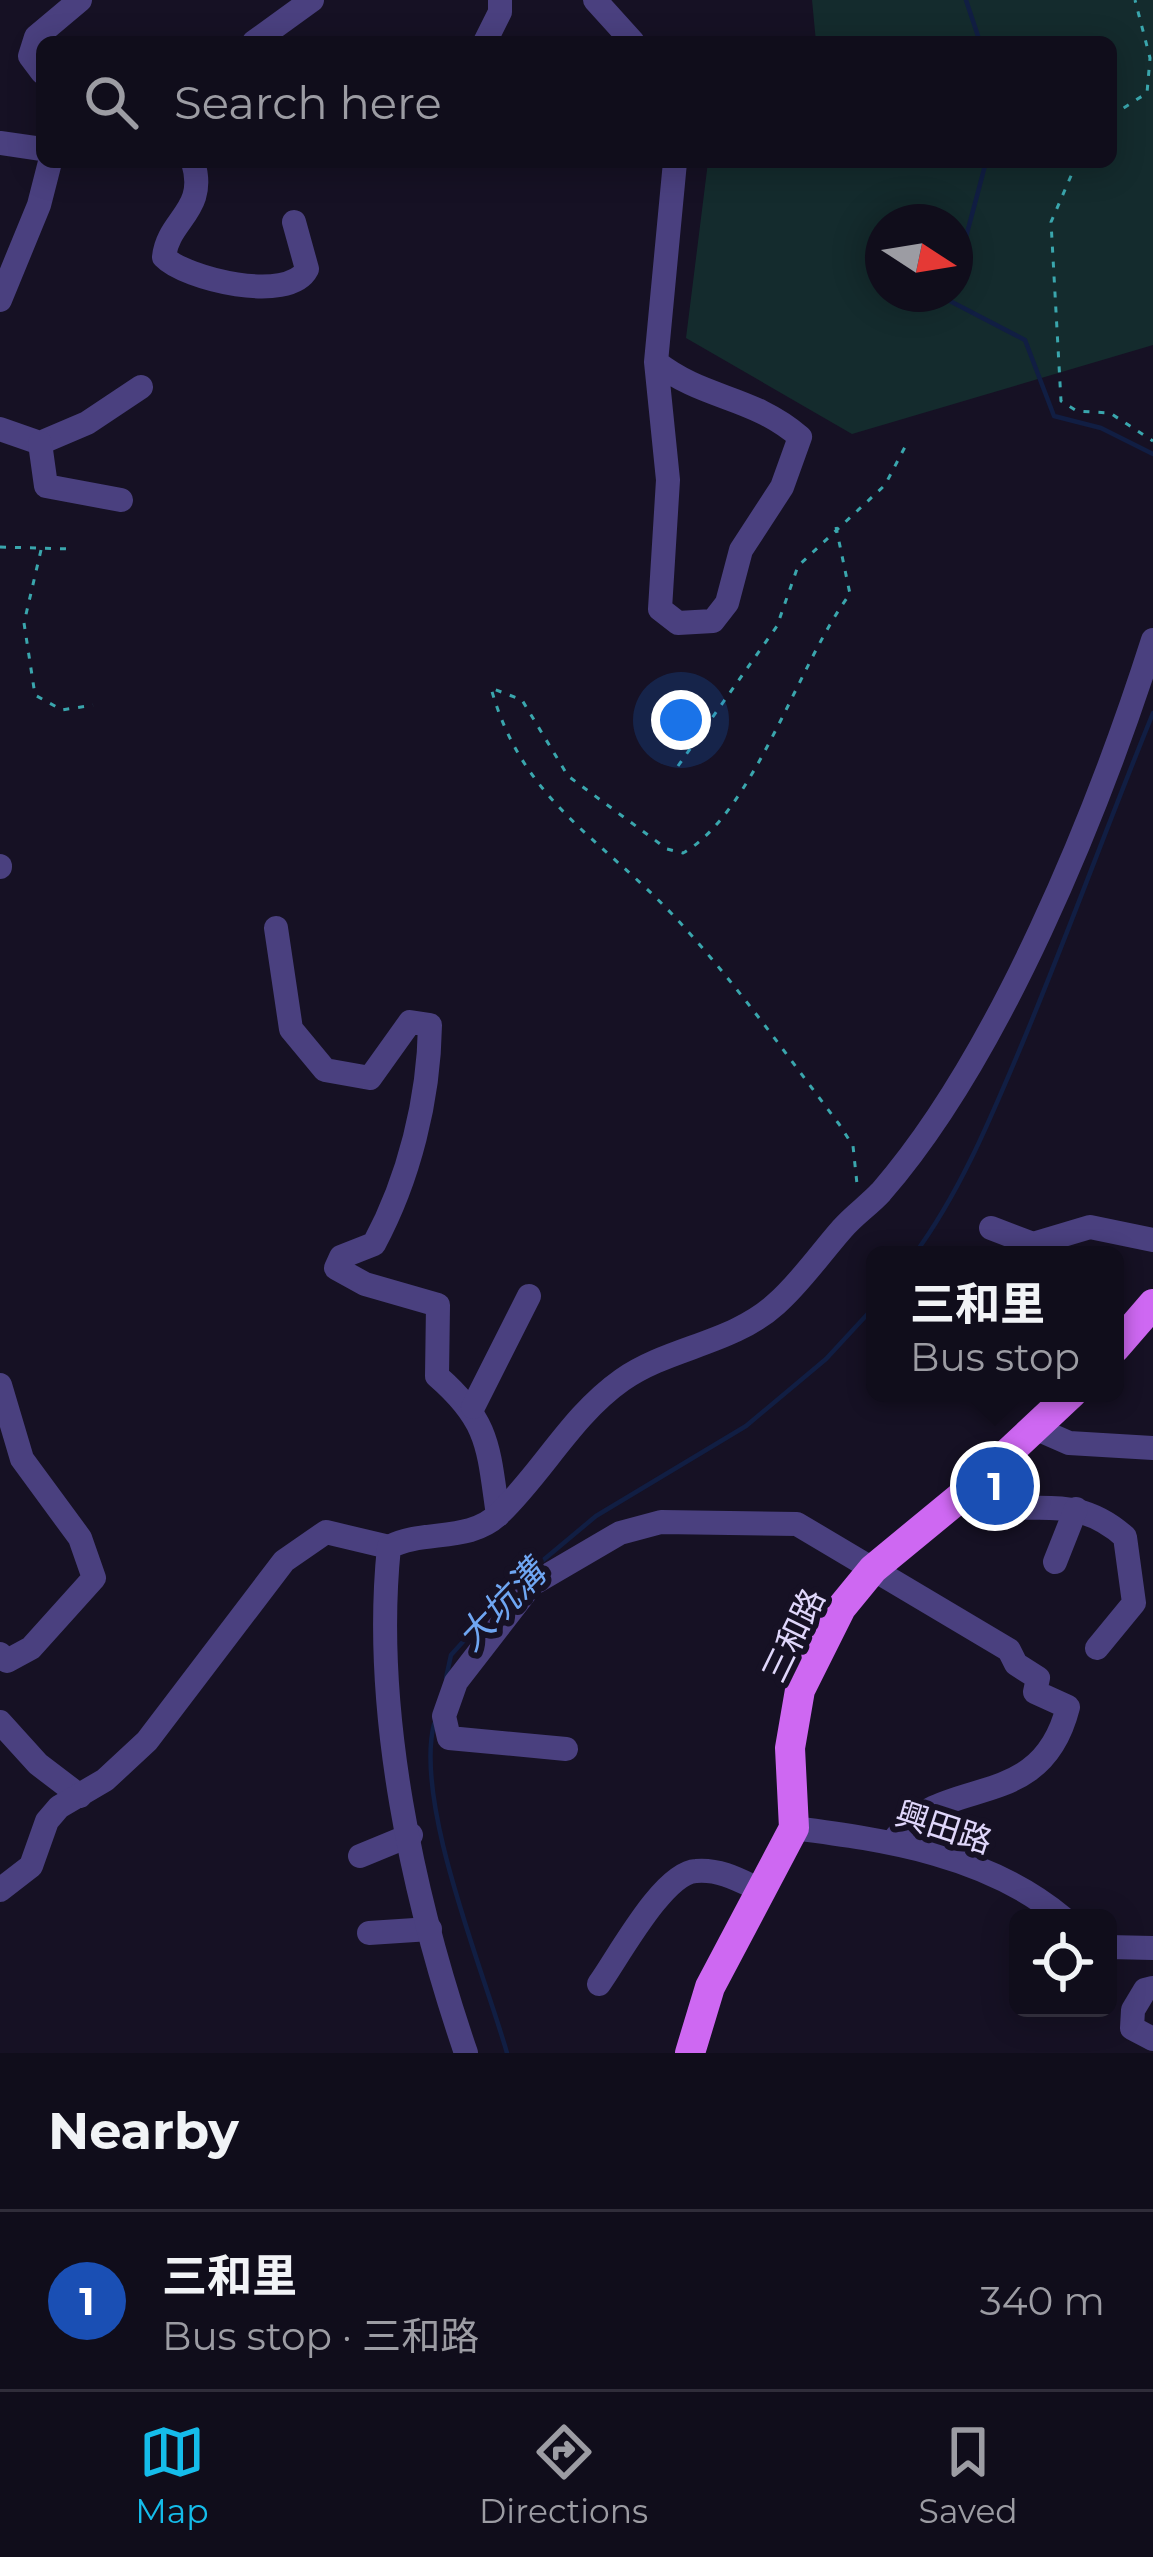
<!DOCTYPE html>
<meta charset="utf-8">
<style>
:root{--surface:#100d1b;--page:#1e1b28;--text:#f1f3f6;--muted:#9c9ca3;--line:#302d3a;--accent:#15bcea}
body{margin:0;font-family:Montserrat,"Noto Sans TC",sans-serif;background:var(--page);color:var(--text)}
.controls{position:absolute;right:36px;bottom:36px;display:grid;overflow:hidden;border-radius:18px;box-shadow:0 6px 30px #0003}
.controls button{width:108px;height:108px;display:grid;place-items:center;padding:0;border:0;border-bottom:3px solid var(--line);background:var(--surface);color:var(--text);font:60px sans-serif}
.compass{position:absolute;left:865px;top:204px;width:108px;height:108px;border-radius:50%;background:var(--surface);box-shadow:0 6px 30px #0003;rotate:102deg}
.you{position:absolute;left:681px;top:720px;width:42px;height:42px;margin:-30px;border:9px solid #fff;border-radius:50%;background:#1a73e8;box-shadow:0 0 0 18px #1a73e833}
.badge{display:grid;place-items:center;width:78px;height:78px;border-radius:50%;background:var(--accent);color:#fff;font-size:39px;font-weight:700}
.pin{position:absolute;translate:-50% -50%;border:6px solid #fff;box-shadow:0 3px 12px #0006}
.popup{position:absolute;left:866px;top:1246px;width:258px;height:156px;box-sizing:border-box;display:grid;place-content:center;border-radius:18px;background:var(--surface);filter:drop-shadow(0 3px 9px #0005);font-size:39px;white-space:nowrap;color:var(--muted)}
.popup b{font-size:45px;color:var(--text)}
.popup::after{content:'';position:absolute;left:50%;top:100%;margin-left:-24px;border:24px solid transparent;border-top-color:var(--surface)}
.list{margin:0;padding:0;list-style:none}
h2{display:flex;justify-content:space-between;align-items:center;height:156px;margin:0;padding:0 48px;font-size:51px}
h2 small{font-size:39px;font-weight:400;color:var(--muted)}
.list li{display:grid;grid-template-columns:78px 1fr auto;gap:36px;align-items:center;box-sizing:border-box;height:180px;padding:0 48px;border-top:3px solid var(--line)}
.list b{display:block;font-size:45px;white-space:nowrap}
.list p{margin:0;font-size:39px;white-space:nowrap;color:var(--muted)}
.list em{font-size:39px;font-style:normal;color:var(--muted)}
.icon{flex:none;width:66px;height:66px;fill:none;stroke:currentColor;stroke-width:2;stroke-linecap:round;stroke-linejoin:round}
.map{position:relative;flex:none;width:1153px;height:2053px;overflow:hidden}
.search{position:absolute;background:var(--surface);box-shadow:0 6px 30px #0003;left:36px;right:36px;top:36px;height:132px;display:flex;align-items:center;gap:30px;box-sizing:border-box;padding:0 42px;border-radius:18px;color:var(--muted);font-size:45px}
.sheet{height:336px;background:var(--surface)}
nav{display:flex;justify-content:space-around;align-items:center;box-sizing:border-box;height:168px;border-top:3px solid var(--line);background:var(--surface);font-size:33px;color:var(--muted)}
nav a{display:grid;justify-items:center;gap:6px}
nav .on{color:var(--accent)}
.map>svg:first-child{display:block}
</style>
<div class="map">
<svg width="1153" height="2053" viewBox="0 0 1153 2053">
<rect width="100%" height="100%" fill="#161124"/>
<path fill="#142b2d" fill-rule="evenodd" d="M812,0h341v345l-301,89 -166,-96 22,-176h403v-120h-295zM883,222h72v72h-72z"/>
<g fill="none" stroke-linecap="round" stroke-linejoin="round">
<g stroke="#111e43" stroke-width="4.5">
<polyline points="966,0 980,42"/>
<polyline points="955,278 986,162"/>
<polyline points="950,294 948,300 1025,340 1054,416 1101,428 1153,454"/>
<path d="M914,1255c47,-64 77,-138 108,-211 46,-110 86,-221 131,-331"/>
<polyline points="446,1678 451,1655 517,1582 596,1516 746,1426 826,1359 875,1306"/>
<path d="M434,1724c-20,80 50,248 73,329"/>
</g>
<g stroke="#3aa6ad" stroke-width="3" stroke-dasharray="6 9" stroke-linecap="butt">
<polyline points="1111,116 1147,93 1150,58 1135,0"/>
<polyline points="1077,162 1051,222 1061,401 1077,411 1110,413 1153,441"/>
<path d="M836,527l14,67c-51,67 -96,219 -167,259l-16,-4 -99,-73 -46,-76 -31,-12c31,112 108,149 181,226 61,65 113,139 167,210l14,22 4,38"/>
<polyline points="0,547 72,549"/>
<polyline points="41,550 24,623 35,695 62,710 93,705"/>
<polyline points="678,766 777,626 798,566 885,485 906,445"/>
</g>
<g stroke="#4a407f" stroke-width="24">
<polyline points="595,0 633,42"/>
<polyline points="254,42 312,0"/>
<polyline points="485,42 500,12 500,0"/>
<polyline points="42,72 30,56 36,37 80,0"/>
<polyline points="0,143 42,149"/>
<path d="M193,162c15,49 -25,57 -29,95 21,22 125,47 143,12l-13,-47"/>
<polyline points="0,300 39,205 50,162"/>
<path d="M656,362c48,38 95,33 144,75l-18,50 -41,63 -14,53 -14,18 -35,2 -18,-14 8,-129 -12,-118 19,-200"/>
<polyline points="0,429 40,443 87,423 141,387"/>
<polyline points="40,443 46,486 121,500"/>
<polyline points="0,866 0,867"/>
<path d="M276,928l15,101 34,41 45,8 40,-56 20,3c-1,74 -21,154 -56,219l-33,13 -5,11 29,16 73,21 -1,71c53,46 51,71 61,139"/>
<polyline points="991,1228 1033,1244 1090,1227 1153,1240"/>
<polyline points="0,1385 22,1459 80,1538 94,1578 31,1648 7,1661 0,1654"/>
<polyline points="473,1407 529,1296"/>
<polyline points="1037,1429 1069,1443 1153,1448"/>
<path d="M964,1494c52,33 101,-11 161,43l9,66 -37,45"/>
<polyline points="1055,1562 1076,1509"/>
<polyline points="0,1722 38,1764 80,1796"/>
<path d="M566,1749l-117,-11 -5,-22 12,-34 75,-97 89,-52 41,-11 136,2 212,126 7,14 22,14 -3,14 33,15c-28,110 -125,64 -174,133"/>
<path d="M794,1828c93,12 194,27 269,90"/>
<polyline points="360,1856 411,1835"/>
<polyline points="0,1890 31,1866 47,1821 59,1807 105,1780 147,1741 284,1561 326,1532 389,1547"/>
<polyline points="369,1933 430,1929"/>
<polyline points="1108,1947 1153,1948"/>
<path d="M599,1984c20,-28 64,-111 97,-113 24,-2 43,9 64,19"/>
<polyline points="1153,1988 1145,1990 1133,2010 1132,2028 1153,2039"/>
<path d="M466,2053c-53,-155 -94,-343 -77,-506 35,-18 80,-4 110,-33 44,-42 72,-98 123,-134 47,-33 110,-36 154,-76 24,-21 44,-50 66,-75 12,-14 27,-24 39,-37 119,-137 217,-380 272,-552"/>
</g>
<g stroke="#ce68f2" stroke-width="30">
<polyline points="1115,1348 1153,1304"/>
<polyline points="690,2053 710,1987 794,1828 790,1748 800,1690 841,1608 873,1569 964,1494 1072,1393"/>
</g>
</g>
<g text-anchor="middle" stroke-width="12" stroke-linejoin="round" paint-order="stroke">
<g font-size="33" fill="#e0d7fb" stroke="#161124">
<text transform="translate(793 1635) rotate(-64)" y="12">三和路</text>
<text transform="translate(944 1827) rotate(18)" y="12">興田路</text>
</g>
<g font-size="36" font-style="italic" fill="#6fa6f2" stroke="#161124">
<text transform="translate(501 1605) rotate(-46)" y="13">大坑溝</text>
</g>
</g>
</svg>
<div class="controls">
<button><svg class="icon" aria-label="locate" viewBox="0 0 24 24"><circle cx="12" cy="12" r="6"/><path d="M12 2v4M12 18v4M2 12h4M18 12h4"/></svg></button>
</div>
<svg class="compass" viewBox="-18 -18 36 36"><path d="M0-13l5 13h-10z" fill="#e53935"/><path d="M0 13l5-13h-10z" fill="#9c9ca3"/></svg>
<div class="you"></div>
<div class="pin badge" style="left:995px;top:1486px;background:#1a4fb4">1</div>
<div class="popup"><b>三和里</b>Bus stop</div>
<div class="search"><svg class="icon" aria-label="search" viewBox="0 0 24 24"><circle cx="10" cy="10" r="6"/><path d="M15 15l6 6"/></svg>Search here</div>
</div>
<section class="sheet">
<h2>Nearby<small></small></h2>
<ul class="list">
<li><span class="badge" style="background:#1a4fb4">1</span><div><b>三和里</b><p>Bus stop · 三和路</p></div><em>340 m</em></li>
</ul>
</section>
<nav>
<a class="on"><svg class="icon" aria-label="map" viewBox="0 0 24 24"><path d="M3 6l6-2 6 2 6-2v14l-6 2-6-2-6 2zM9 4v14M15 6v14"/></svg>Map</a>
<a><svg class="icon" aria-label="directions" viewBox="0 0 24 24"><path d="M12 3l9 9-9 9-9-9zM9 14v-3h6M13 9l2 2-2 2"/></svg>Directions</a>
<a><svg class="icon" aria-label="saved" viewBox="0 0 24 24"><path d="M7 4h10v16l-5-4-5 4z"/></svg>Saved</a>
</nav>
